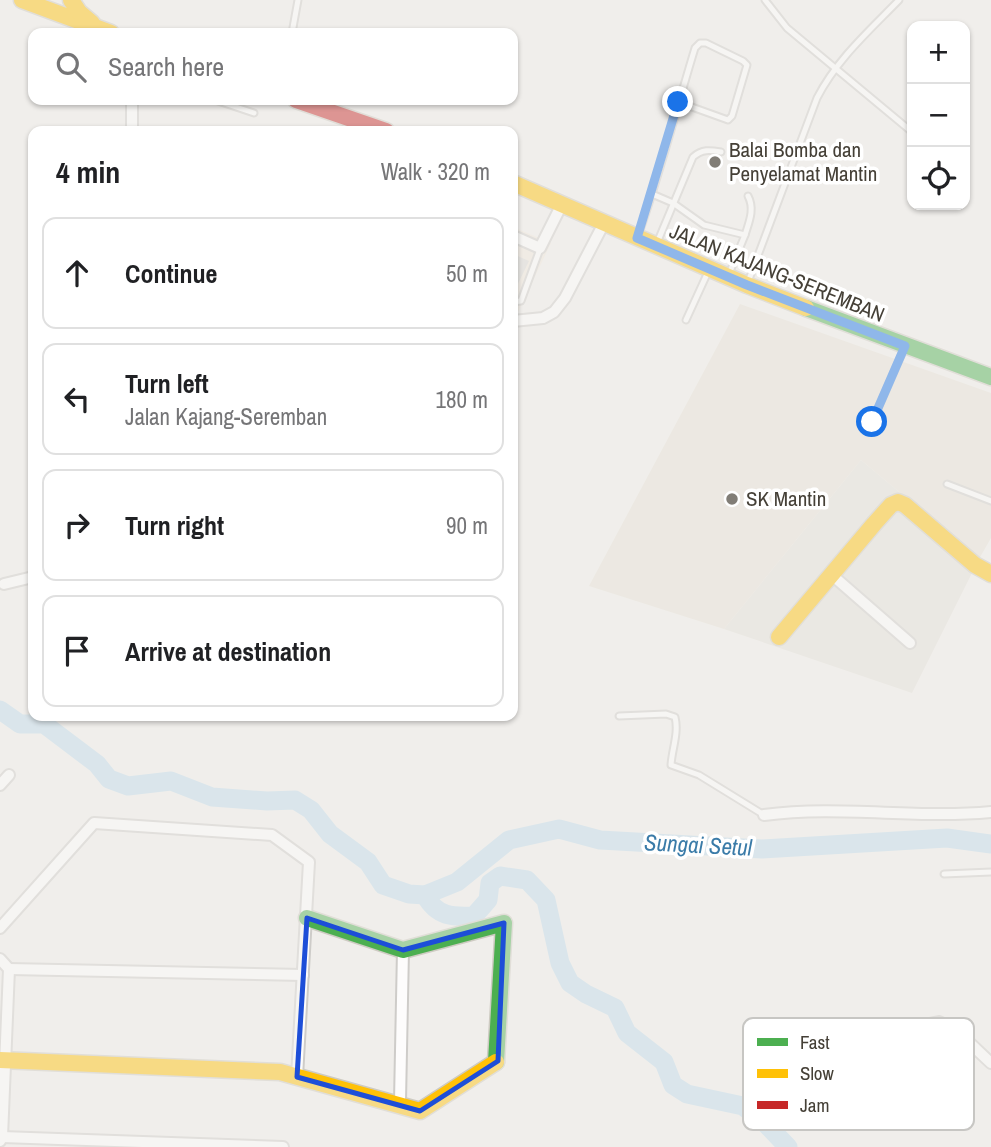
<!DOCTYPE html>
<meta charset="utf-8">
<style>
:root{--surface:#fff;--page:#f2f2f2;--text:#202124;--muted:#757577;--line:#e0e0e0}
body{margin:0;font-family:"Archivo Narrow",sans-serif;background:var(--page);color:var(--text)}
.controls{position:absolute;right:21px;top:21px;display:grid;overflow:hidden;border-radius:14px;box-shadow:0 2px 5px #0004}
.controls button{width:63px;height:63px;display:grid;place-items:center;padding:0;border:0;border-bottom:2px solid var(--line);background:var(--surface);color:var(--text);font:35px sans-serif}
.stop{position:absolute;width:21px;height:21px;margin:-16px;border:5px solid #1a73e8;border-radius:50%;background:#fff}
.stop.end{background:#1a73e8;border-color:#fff;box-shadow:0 2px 7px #0008}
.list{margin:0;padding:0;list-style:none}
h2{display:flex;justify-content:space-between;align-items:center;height:91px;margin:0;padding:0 28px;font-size:30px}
h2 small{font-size:23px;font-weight:400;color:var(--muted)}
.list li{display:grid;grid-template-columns:46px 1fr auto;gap:21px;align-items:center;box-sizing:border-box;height:112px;margin:0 14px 14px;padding:0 14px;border:2px solid var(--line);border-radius:14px}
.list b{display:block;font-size:26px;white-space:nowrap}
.list p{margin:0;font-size:23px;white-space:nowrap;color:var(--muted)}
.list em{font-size:23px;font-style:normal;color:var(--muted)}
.icon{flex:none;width:38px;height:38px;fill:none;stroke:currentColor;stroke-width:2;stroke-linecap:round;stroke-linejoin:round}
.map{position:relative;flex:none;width:991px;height:1147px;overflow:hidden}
.search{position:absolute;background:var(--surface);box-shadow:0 2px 5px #0004;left:28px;top:28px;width:490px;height:77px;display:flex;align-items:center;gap:18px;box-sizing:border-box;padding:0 24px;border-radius:14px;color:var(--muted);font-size:26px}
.panel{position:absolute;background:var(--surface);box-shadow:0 2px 5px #0004;left:28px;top:126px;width:490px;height:595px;border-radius:14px}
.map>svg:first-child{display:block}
</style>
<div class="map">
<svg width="991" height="1147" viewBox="0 0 991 1147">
<rect width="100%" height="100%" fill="#f0eeeb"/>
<polygon fill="#e3e0d9" points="861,460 979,559 912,693 724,629"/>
<polygon fill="#efe7dc" points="513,227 551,243 517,314 513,313"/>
<polygon fill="#e6e1d7" points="740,304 991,393 991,538 979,559 861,460 724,629 589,586"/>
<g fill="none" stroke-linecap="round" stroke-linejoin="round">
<g stroke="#bfdaea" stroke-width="19">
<polyline points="0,710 20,724 44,724 97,764 109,779 128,786 171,781 212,797 267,801 295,800 311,810 330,834 368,862 383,885 409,894 425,895 457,882 509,840 559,829 600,840 762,849 947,838 991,844"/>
<path d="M425,895c12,22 27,22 49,21l14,-16 2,-17 10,-7 27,4 19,20 14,63 10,20 16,11 29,14 12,25 37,29 9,23 14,9 56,12 23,18 22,23"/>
</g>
</g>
<polygon fill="#d9d7d4" points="513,254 529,261 513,294"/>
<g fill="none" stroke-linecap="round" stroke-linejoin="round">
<g stroke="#ceccc9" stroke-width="9">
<g id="lane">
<polyline points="765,0 787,28 912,132"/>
<polyline points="292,33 298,0"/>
<polyline points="215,100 254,113"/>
<polyline points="652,194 673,203 704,225 745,235 729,274"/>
<path d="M745,235c4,-13 10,-26 3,-39"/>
<path d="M638,236c22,-62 38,-126 57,-188l5,-5h6l37,18 4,4 -15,51 -4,4 -50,-18"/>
<path d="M657,243l36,-86c9,-8 17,-7 28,-5"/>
<path d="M748,282l69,-184c20,-39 52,-67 82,-98"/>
<polyline points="513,302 521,301 540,249"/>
<polyline points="686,320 708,272"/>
<polyline points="872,422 904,349"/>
<polyline points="947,484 991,501"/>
<path d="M619,716l47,-2 9,3c4,16 -3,32 -4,48l28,10 65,40"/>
<polyline points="944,874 991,872"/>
</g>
</g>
<g stroke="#ceccc9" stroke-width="14">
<g id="street">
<polyline points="132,131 132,100"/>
<polyline points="513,236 540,248 562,204"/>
<polyline points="513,321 543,318 554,312 565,298 604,223"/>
<polyline points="832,575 910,643"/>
<polyline points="4,584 33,577"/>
<polyline points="0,785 9,775"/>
<path d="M764,815c75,-10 151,4 227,-3"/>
<polyline points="0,928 94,823 272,835 309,862 297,1077"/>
<polyline points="0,959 9,969 2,1137 0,1141"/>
<polyline points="9,969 303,975"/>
<polyline points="783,1054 939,1022 956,1030 991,1063"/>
<polyline points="400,1101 403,950"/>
<polyline points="2,1137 283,1147"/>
</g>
</g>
<g stroke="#cecbc2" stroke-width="19">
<g id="fast">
<polyline points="806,308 991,377"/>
<polyline points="307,918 403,950 504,923 496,1062"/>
</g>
</g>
<g stroke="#cecbc2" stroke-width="19">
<g id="slow">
<polyline points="22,0 111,33"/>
<polyline points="71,0 79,12 92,23"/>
<polyline points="513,183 747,285 806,308"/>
<polyline points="779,637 874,524 891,505 898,502 905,505 975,565 991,574"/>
<polyline points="0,1060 280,1072 420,1111 496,1062"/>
</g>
</g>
<g stroke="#cecbc2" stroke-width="19">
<polyline id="jam" points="296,100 386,131"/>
</g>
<use href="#lane" stroke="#fdfcfc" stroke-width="5"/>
<use href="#street" stroke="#fdfcfc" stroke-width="10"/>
<use href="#fast" stroke="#4caf50" stroke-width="16"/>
<use href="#slow" stroke="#ffc107" stroke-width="16"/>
<use href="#jam" stroke="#c62828" stroke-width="16"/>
</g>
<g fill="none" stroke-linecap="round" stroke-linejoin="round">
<polyline stroke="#1a73e8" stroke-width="9" points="678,102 637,238 747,285 905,346 872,422"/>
</g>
<path d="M0 0H991V1147H0ZM307,918l96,32 101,-27 -6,138 -78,50 -123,-34z" fill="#f0eeeb" fill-opacity=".55" fill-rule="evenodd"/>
<path fill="none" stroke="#1d4ed8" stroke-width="5" stroke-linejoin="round" d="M307,918l96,32 101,-27 -6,138 -78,50 -123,-34z"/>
<g fill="#817d76" stroke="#fff" stroke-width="2.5">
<circle cx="715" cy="162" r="7"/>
<circle cx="732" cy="499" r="7"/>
</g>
<g text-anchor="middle" stroke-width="7" stroke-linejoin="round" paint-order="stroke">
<g font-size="21" fill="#454037" stroke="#fff" text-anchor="start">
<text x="729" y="157">Balai Bomba dan<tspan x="729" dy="24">Penyelamat Mantin</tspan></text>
<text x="746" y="506">SK Mantin</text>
</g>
<g font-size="21" fill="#454037" stroke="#fff">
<text transform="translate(777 273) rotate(22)" y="7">JALAN KAJANG-SEREMBAN</text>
</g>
<g font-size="23" font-style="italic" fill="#3a7ba8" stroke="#fff">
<text transform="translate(698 845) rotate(3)" y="8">Sungai Setul</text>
</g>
</g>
<rect x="743" y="1018" width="231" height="112" rx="10" fill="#fff" stroke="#c7c6c3" stroke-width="2"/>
<rect x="757" y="1038" width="31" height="8" fill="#4caf50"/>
<rect x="757" y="1069" width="31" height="9" fill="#ffc107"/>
<rect x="757" y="1101" width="31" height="8" fill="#c62828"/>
<g font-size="19" fill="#454037">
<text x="800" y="1049">Fast</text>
<text x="800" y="1080">Slow</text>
<text x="800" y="1112">Jam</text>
</g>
</svg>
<div class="controls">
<button>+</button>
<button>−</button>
<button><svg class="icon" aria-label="locate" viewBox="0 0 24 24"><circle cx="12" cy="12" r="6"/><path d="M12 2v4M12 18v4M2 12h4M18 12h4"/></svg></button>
</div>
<div class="stop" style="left:872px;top:422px"></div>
<div class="stop end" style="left:678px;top:102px"></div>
<div class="search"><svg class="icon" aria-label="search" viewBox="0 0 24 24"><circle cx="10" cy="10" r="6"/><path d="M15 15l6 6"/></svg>Search here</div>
<section class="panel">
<h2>4 min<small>Walk · 320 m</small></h2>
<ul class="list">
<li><svg class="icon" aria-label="ahead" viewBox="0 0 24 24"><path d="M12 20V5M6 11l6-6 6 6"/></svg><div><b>Continue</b></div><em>50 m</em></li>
<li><svg class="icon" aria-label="left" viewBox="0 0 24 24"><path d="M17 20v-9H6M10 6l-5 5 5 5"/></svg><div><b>Turn left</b><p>Jalan Kajang-Seremban</p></div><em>180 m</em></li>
<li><svg class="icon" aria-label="right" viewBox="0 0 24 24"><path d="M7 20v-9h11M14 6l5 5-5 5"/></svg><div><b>Turn right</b></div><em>90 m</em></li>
<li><svg class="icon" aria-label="arrive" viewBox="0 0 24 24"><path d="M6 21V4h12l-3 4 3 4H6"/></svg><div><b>Arrive at destination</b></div></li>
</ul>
</section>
</div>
